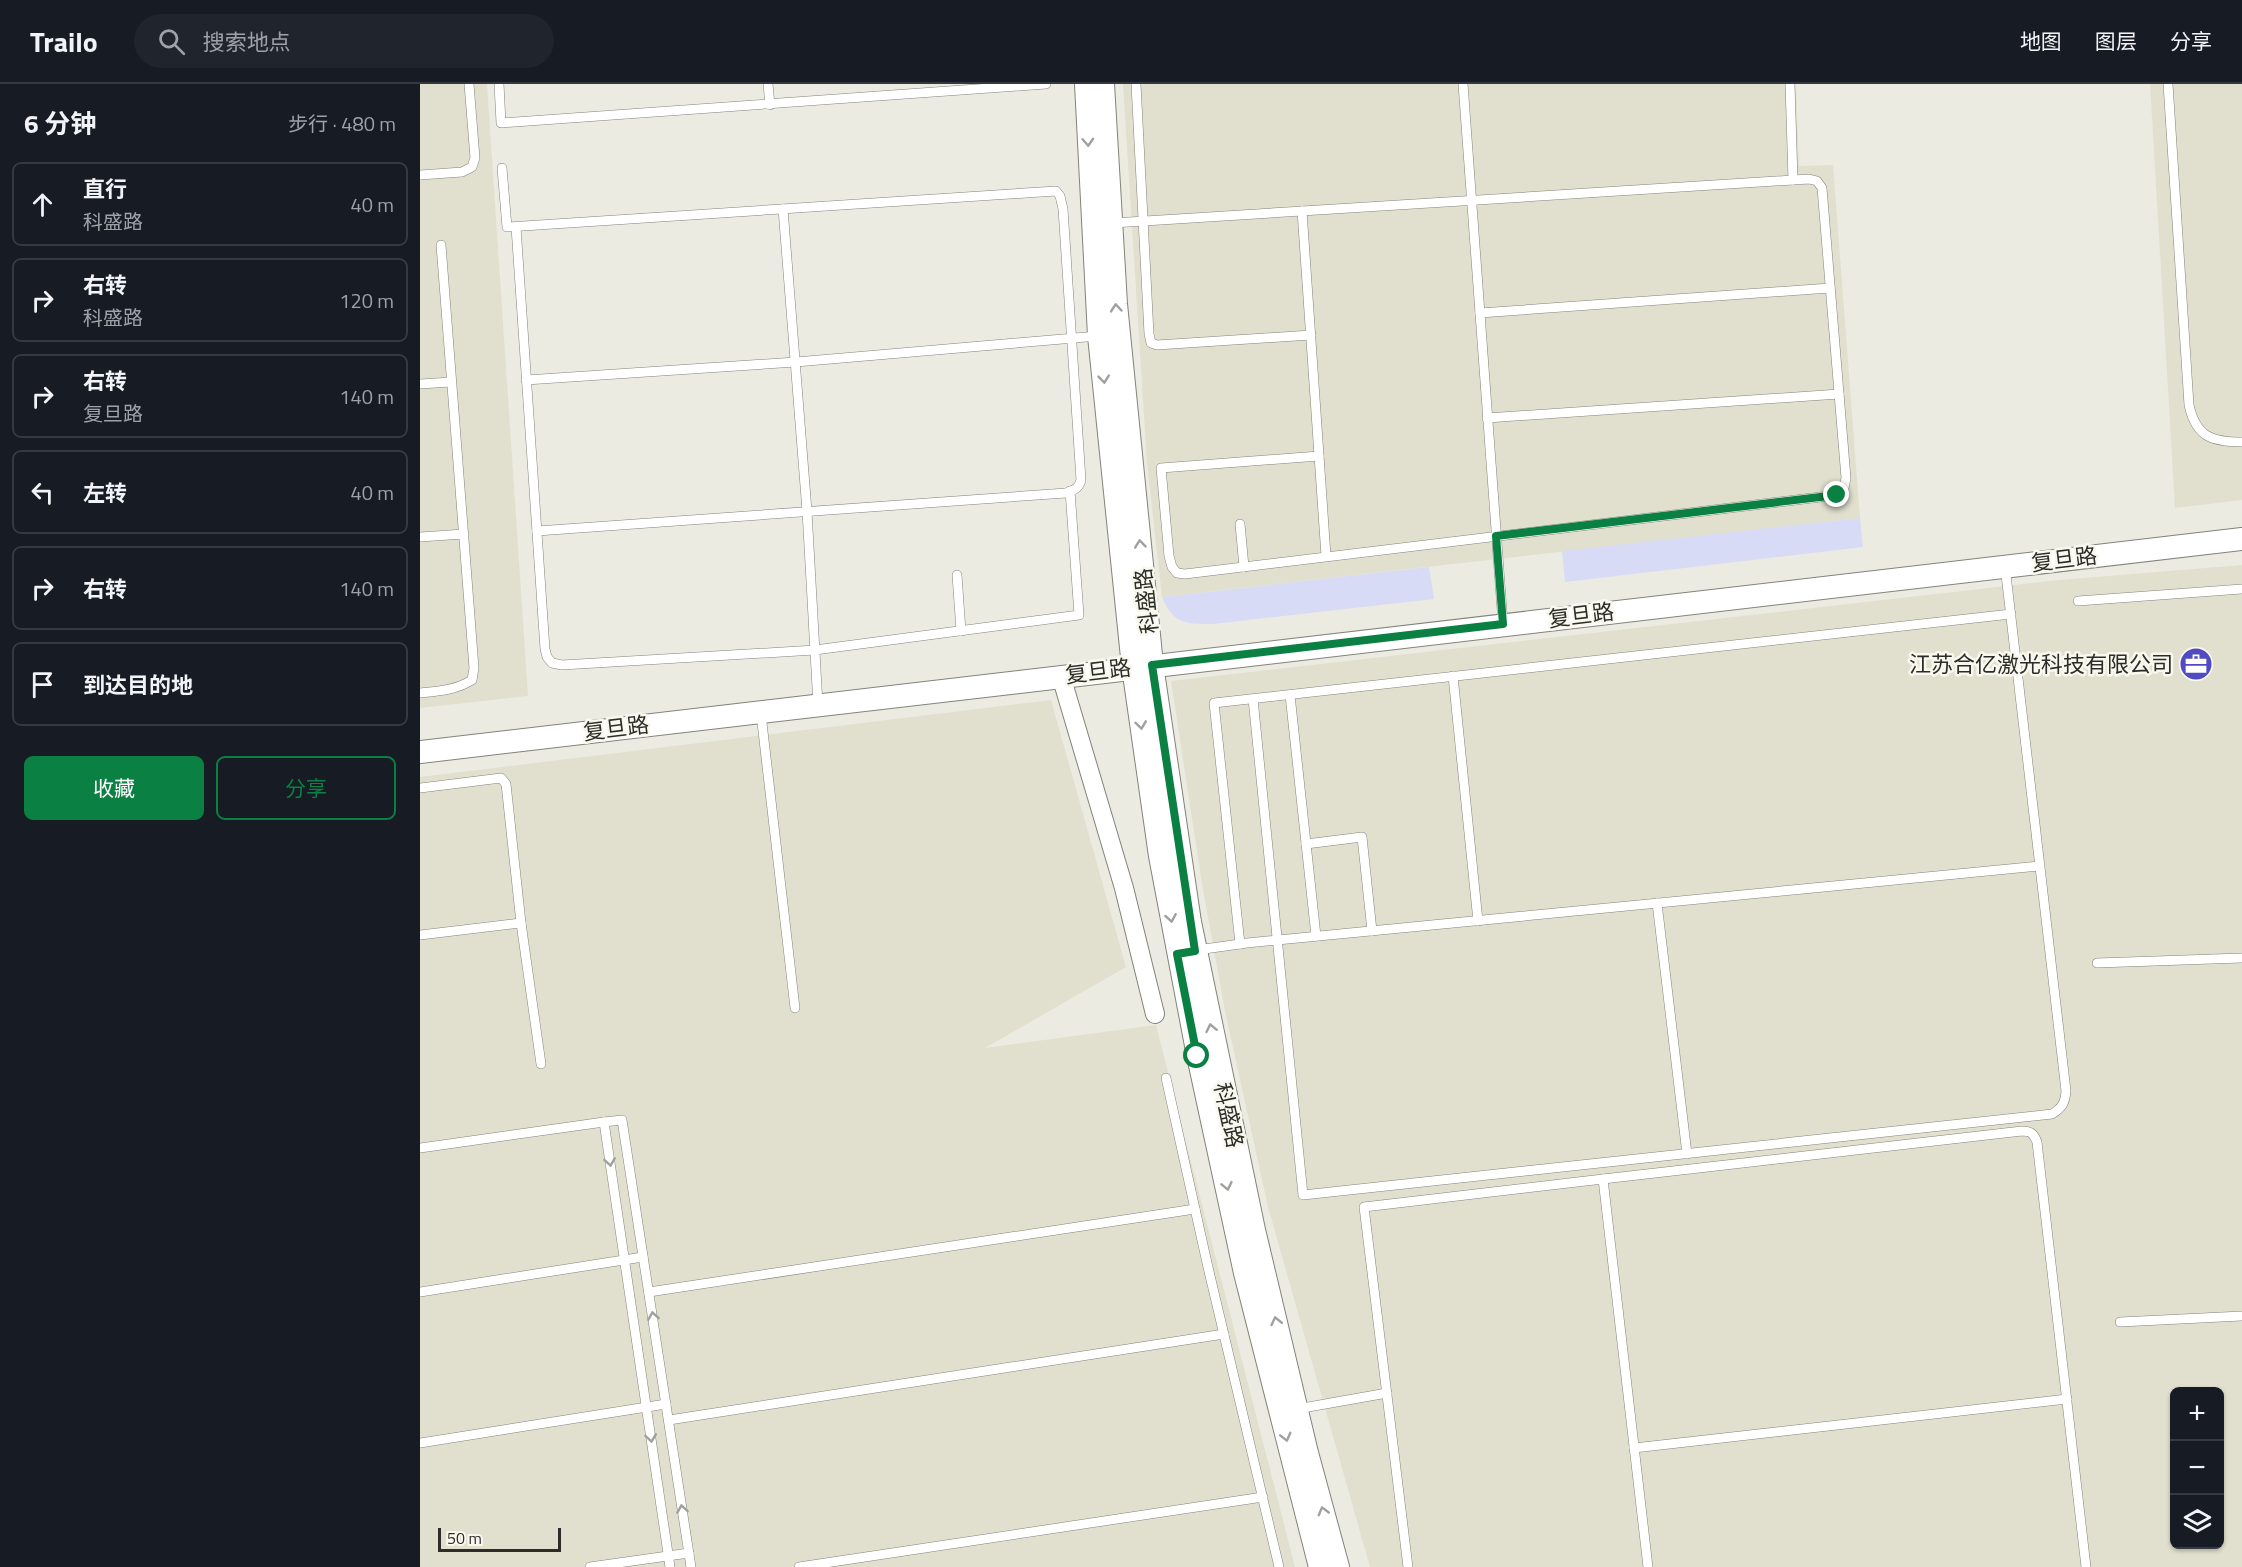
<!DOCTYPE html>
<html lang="zh">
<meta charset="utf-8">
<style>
:root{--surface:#171b24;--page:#20242c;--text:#f1f3f6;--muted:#9ea1a6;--line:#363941;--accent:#0b8043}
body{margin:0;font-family:"Titillium Web","Noto Sans SC",sans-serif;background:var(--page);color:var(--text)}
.controls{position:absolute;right:18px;bottom:18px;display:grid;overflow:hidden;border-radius:9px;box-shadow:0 2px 4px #0004}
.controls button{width:54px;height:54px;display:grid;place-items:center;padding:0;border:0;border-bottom:2px solid var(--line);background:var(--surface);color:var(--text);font:30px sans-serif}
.scale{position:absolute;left:18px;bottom:15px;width:123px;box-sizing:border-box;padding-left:6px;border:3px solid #2c2c28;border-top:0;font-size:16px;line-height:21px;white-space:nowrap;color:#2c2c28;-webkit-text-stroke:4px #f9f8ee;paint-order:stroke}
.stop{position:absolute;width:18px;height:18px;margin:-14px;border:4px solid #0b8043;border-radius:50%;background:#fff}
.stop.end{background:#0b8043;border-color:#fff;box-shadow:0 2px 6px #0008}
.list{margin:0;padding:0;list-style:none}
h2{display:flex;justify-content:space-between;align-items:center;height:78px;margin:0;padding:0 24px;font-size:26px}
h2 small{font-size:20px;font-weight:400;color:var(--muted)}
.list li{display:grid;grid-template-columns:39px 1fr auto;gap:18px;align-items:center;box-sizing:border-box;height:84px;margin:0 12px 12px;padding:0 12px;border:2px solid var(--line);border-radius:9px}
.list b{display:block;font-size:22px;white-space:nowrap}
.list p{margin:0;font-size:20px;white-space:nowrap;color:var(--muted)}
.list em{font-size:20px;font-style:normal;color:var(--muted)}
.actions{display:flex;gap:12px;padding:18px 24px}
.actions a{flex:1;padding:14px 0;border:2px solid var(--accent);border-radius:9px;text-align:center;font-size:21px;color:var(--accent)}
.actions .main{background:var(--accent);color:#fff}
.icon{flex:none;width:33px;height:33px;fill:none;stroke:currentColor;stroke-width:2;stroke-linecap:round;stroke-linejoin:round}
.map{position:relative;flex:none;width:1822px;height:1483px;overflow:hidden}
header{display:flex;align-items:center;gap:36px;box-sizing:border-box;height:84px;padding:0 30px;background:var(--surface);border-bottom:2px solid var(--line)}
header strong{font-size:28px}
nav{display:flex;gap:33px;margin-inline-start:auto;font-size:21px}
.search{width:420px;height:54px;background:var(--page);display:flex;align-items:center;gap:15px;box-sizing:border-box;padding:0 21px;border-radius:33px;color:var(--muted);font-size:22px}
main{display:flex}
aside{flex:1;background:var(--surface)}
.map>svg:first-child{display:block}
</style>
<header>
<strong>Trailo</strong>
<div class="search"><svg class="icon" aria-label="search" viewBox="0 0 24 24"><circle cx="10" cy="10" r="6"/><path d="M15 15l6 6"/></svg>搜索地点</div>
<nav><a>地图</a><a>图层</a><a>分享</a></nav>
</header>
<main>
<aside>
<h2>6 分钟<small>步行 · 480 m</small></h2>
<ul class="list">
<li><svg class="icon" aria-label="ahead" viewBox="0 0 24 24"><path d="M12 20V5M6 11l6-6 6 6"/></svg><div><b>直行</b><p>科盛路</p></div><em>40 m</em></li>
<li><svg class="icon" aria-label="right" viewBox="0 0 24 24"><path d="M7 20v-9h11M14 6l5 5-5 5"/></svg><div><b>右转</b><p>科盛路</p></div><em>120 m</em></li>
<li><svg class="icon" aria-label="right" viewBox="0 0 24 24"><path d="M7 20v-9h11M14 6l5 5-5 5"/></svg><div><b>右转</b><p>复旦路</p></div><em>140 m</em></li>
<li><svg class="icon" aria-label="left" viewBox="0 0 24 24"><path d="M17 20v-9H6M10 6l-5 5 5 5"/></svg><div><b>左转</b></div><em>40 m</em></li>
<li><svg class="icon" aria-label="right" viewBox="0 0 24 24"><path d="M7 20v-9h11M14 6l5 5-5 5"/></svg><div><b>右转</b></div><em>140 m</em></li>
<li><svg class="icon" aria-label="arrive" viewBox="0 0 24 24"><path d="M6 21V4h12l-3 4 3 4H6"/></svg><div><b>到达目的地</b></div></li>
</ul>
<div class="actions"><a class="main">收藏</a><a>分享</a></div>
</aside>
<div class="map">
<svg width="1822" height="1483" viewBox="0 0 1822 1483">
<rect width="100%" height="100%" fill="#ebebe1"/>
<g fill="#e1e0cf" fill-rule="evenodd">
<polygon points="0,0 67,0 108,612 0,624"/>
<polygon points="703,0 1376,0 1379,82 1413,81 1440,434 742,513 727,380"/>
<polygon points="1730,0 1822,0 1822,416 1755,424"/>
<path d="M1822,481v1002h-872l-102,-360 -43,-196 -23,-127 -31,-203 888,-101zM1754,1308h46v152h-46z"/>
<polygon points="631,616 706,883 565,964 736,941 875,1483 0,1483 0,693"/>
</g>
<g fill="#d8dbf5">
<polygon points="1440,434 1443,463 1145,498 1142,467"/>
<path d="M1009,483l5,32 -221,25c-28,0 -40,0 -51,-27z"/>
</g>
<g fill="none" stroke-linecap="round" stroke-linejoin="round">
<g stroke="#83837a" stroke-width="10">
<g id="service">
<polyline points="79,0 81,39 626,0"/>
<polyline points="348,0 350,21"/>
<polyline points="716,0 729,250 731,259 737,261 891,251"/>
<polyline points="1043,0 1083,540"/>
<polyline points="1370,0 1373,96"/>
<path d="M1748,0l21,321c7,32 23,37 53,37"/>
<path d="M82,84l5,59 549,-36 4,5 3,13 18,271c-2,9 -8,10 -15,13l-529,38"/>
<polyline points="0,91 42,88 52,83 55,74 49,0"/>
<polyline points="363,125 387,427 398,621"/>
<polyline points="882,127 906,472"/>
<polyline points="693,139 1389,95 1397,97 1402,104 1426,394 1424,404 1417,411 765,490 757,489 752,483 749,472 741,384 899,372"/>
<polyline points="96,143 125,565 127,573 132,579 142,581 395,566 659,531 650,407"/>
<polyline points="1060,229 1410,204"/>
<polyline points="106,296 376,278 678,252"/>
<polyline points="0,300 31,298"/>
<polyline points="1067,334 1419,310"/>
<polyline points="820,440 824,483"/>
<polyline points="0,453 44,450"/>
<polyline points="537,491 541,547"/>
<polyline points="1658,517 1822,505"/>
<polyline points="1033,592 1058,837"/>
<path d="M0,609c19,-2 36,-3 52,-13l2,-12 -33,-423"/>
<polyline points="870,611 896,852"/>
<path d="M833,615l50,496 749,-81c10,-6 13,-11 14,-23l-61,-525"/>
<polyline points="341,630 375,924"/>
<polyline points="0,704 81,694 86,700 101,839 121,980"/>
<polyline points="886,760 942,753 952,847"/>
<polyline points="1237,819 1267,1070"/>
<polyline points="0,851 101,839"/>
<polyline points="820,860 794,619 1591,530"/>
<polyline points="777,866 827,859 1619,782"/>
<polyline points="1677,879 1822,874"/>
<polyline points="746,994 787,1179 859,1483"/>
<polyline points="0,1064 184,1038"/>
<path d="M1183,1095l419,-48c9,0 12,3 15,11l49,425"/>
<polyline points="0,1208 223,1173"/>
<polyline points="229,1208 775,1125"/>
<polyline points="1700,1238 1822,1232"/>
<polyline points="877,1325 967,1309"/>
<polyline points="249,1336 804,1250"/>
<polyline points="0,1359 246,1320"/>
<polyline points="1214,1364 1647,1315"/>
<polyline points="170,1483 269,1469"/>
<polyline points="250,1483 184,1038 202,1036 271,1483"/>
<polyline points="379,1483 843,1413"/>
<polyline points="988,1483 944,1123 1183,1095 1228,1483"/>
</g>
</g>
<g stroke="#83837a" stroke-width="20">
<polyline id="minor" points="641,592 704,804 735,930"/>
</g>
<g stroke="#83837a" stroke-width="24">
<g id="tertiary">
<polyline points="666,0 679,252 713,583 740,772 778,972 825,1189 900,1483"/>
<polyline points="683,0 696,220 732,581 770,838 834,1146 887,1369 918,1483"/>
<polyline points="0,668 1822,455"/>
</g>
</g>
<use href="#service" stroke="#fff" stroke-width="9"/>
<use href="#minor" stroke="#fff" stroke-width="18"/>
<use href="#tertiary" stroke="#fff" stroke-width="22"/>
</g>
<defs><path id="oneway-chevron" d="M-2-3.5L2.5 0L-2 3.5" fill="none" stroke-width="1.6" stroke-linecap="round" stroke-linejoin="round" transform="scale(1.5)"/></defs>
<g stroke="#a0a09e">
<use href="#oneway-chevron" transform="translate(668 58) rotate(87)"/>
<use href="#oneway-chevron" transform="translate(696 224) rotate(-95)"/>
<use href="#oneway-chevron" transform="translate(684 295) rotate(84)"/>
<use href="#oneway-chevron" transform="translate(720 460) rotate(-96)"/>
<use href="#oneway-chevron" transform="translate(721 641) rotate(82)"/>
<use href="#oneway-chevron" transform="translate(751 834) rotate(80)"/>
<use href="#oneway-chevron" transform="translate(791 944) rotate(-102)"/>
<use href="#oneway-chevron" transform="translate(190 1078) rotate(81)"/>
<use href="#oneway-chevron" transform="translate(807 1102) rotate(78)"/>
<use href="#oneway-chevron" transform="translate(233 1232) rotate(-99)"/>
<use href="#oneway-chevron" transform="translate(856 1237) rotate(-103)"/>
<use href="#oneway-chevron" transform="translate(866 1353) rotate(76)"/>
<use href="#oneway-chevron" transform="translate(231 1354) rotate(82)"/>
<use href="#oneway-chevron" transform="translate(262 1425) rotate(-99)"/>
<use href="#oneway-chevron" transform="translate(903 1427) rotate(-105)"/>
</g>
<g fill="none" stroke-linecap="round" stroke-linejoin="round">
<polyline stroke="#0b8043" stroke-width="8" points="777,972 757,870 775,867 732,581 1083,540 1076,452 1417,411"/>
</g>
<defs>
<g id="office-disc" transform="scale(1.725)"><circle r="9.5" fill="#514bc2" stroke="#f9f8ee"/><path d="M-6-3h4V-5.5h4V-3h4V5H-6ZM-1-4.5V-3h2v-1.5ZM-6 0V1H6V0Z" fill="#fff"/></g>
</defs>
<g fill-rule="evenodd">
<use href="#office-disc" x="1776" y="580"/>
</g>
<g text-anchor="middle" stroke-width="5" stroke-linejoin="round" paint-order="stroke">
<g font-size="22" fill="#2c2c28" stroke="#f9f8ee">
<text transform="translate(1644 475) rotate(-7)" y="8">复旦路</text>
<text transform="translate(726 517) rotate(-96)" y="8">科盛路</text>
<text transform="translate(1161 531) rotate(-7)" y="8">复旦路</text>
<text transform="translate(678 587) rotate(-7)" y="8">复旦路</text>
<text transform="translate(196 644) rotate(-7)" y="8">复旦路</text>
<text transform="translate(809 1031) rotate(78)" y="8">科盛路</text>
</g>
<g font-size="22" fill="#2c2c28" stroke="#f9f8ee" text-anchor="end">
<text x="1753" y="588">江苏合亿激光科技有限公司</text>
</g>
</g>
</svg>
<div class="controls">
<button>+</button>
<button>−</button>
<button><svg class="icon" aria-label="layers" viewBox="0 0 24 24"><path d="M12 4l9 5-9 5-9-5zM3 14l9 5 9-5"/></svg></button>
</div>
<div class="scale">50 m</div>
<div class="stop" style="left:777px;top:972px"></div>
<div class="stop end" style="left:1417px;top:411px"></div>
</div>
</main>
